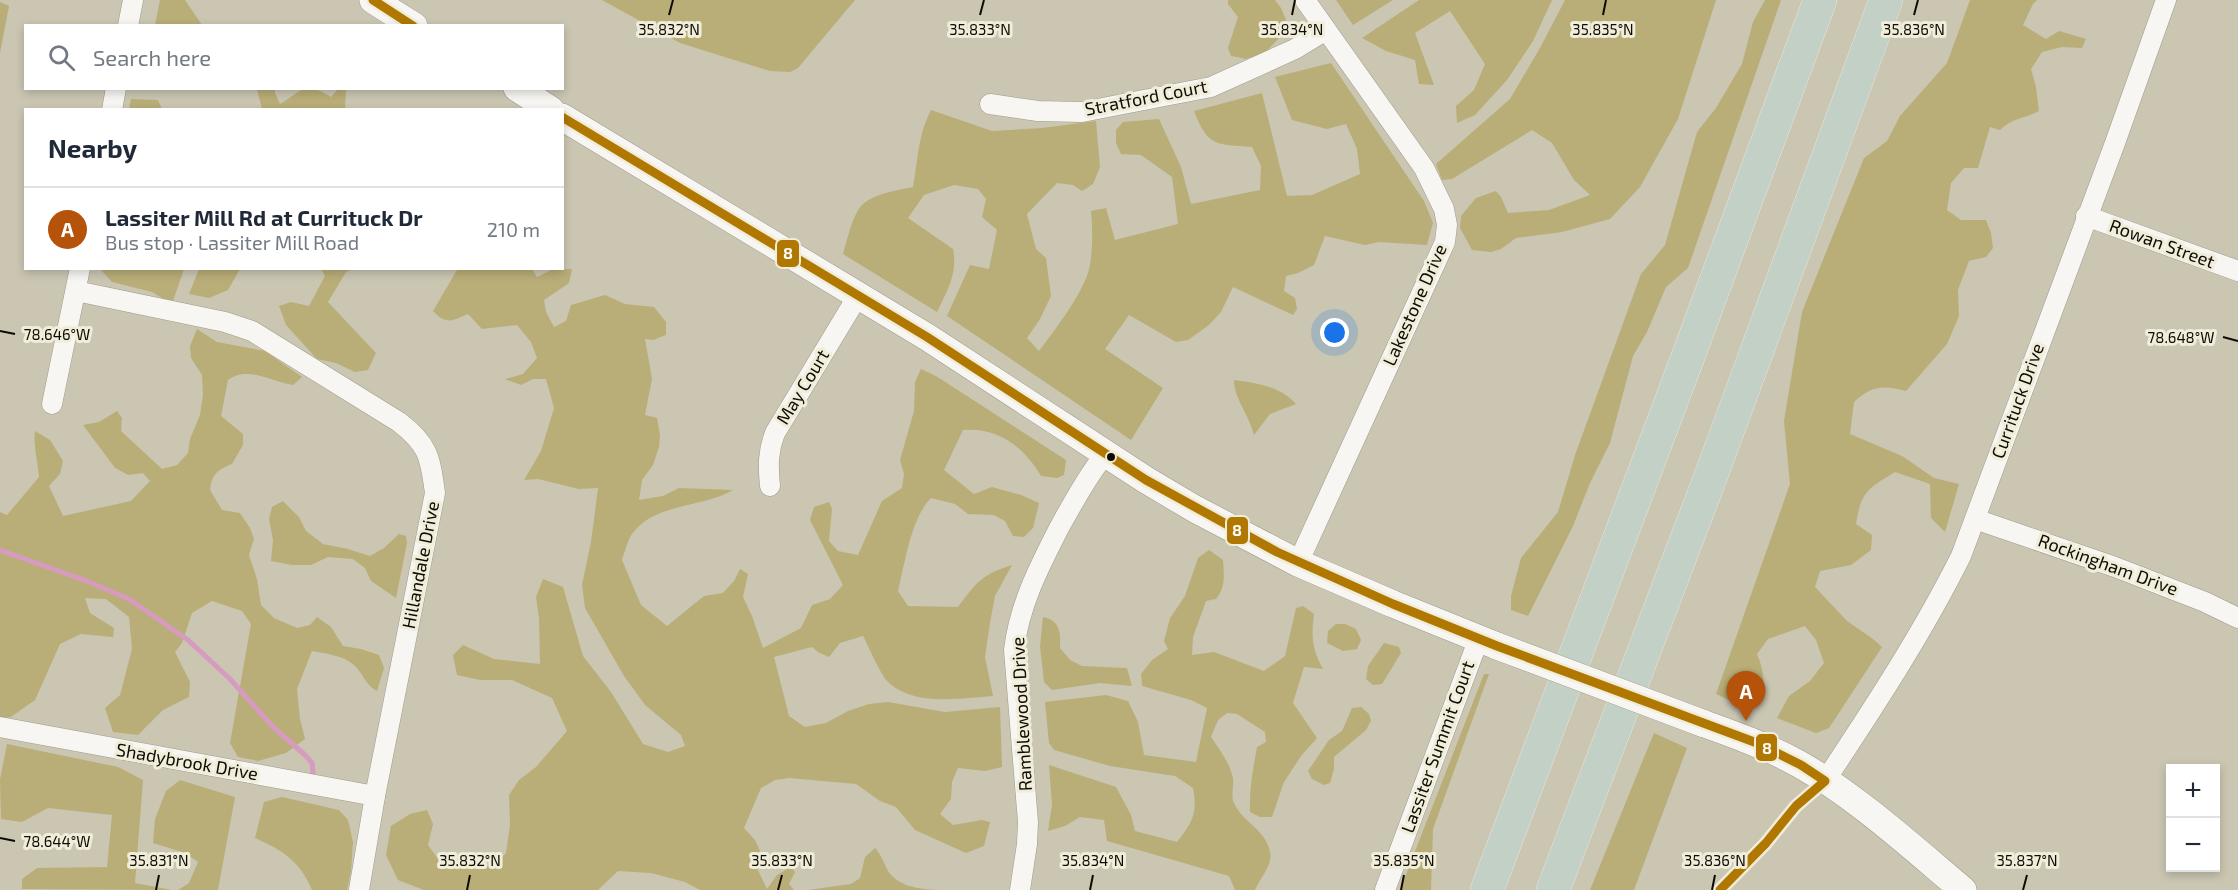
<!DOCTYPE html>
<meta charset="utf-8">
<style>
:root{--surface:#fff;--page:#f2f2f3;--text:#1f2937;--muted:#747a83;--line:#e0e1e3;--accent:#b45309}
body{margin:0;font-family:"Exo 2",sans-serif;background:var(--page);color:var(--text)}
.controls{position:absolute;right:18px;bottom:18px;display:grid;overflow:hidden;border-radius:0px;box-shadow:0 3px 9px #0003}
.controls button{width:54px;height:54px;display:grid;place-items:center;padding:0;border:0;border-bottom:2px solid var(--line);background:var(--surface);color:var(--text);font:30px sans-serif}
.you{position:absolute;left:1335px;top:333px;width:21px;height:21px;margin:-15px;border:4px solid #fff;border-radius:50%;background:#1a73e8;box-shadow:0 0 0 9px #1a73e833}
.badge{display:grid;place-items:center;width:39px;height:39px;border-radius:50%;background:var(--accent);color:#fff;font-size:20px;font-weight:700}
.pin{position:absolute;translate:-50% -50px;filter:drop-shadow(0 2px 3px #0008)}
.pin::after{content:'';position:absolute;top:32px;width:21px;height:18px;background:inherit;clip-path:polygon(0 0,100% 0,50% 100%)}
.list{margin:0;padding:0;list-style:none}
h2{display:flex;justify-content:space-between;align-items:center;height:78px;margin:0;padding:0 24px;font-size:26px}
h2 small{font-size:20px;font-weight:400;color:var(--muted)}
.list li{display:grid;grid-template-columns:39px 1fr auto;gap:18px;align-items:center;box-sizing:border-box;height:84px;padding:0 24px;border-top:2px solid var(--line)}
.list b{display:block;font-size:22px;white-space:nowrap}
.list p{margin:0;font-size:20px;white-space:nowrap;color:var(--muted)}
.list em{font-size:20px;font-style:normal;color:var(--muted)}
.icon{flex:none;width:33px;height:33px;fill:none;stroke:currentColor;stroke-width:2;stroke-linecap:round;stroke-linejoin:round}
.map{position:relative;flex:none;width:2238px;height:890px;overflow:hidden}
.search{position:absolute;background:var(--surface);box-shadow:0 3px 9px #0003;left:24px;top:24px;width:540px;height:66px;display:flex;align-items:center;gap:15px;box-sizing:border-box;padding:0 21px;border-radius:0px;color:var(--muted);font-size:22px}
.panel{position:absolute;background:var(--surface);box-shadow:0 3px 9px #0003;left:24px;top:108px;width:540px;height:162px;border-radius:0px}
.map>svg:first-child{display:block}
</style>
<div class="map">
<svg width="2238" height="890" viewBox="0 0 2238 890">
<rect width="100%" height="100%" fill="#cac6b2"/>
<g fill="#b9ae78">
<polygon points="160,0 185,0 202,25 155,25"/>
<polygon points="602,0 855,0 798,68 790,72 770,71 680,43"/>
<polygon points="1228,0 1275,0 1281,8 1289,27 1266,52 1246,59 1231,56 1228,48 1238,17 1228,4"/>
<polygon points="1336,0 1393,0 1353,25"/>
<polygon points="1419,0 1552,0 1533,41 1507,80 1475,115 1457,123 1456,106 1474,90 1485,64 1450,11 1415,33 1434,85 1419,84 1415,60 1386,51 1362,38"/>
<polygon points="1565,0 1716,0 1678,119 1640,187 1610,219 1562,232 1516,238 1501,249 1491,252 1472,250 1460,228 1461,216 1476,198 1496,191 1501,197 1508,213 1549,210 1590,195 1574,180 1552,143 1532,130 1452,179 1442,180 1436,164 1510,99 1540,48"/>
<polygon points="1765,0 1781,0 1688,268 1666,287 1647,332 1633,356 1610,443 1590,483 1573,526 1528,616 1511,610 1511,596 1521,558 1558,512 1575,455 1641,274 1665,245 1697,132 1716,108 1742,64 1753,22"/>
<path d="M1970,0h67l-4,4 -10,21 23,14 13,-8 27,8 -4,9 -20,-1 -20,5 -11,17 5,18 3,24c-15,8 -26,6 -39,19l-10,-3 -12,41h-14l-13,15 -4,27 14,10h25l5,13 2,15 -7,9 -17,4 -11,29 1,26 -12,28 -41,47c-23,-6 -34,-5 -52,11l-4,32 52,22 32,22 25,6 -14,48 -14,-14 -1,-34 -35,-12c-27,17 -34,19 -39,52l16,11 -1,15 -20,15 -31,6 -5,16 32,34 26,18 9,8 -53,81 -13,5 -39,-15 12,-22 21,-15 14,-18 -8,-23 -11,-14 -37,13 -11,15c7,17 10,31 -1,49l-27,-3 -13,-6 74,-210 -6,-63 18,-109 62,-154 23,-17 13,-25 47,-53z"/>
<polygon points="0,2 9,6 0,53"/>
<path d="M1331,63l93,138 9,22 -6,22 -48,-3 -14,3 -40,-9 -11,29 -16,8 -12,3 -2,15 11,7 2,11 -4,6 -60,-28 -12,25 -12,13 -21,15 -12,2 -47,-27 -24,34 58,39 -32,52 -184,-124 23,-51 19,4 8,-39 -15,-13 4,-18 -8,-10 -24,-4 -30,10 -16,23 45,31c5,24 -6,42 -16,63l-94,-58c4,-13 7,-29 14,-42 9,-18 38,-21 56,-25 5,-27 5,-52 18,-77l61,21 50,-3 54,-7 4,46 -7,17 -11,7 -9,-6 -16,-2 -30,31 9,35 10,9 5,38 -11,23 -13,19 12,13c17,-23 37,-48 48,-75 6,-16 6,-47 4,-65l15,-3 9,32 63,-16 -6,-47 -31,-22 -20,-1 -5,-11v-13l7,-8 36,-3 22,48 10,37 69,-14 1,-24 -9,-19c-35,-3 -44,1 -58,-36l68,-18 25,103 25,-1 48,-21 -3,-25 -11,-25 -19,5 -35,-9 -17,-43z"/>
<path d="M257,89h18v4l5,11c23,-13 23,-24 51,-7l7,-8h8l-1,18 3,2h-86z"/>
<polygon points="131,99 158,100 162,109 129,109"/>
<polygon points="102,268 184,269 172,304 152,292 112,282 101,270"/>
<polygon points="199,269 199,268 240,269 228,290 209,298 189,294"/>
<polygon points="321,269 353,269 346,272 328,302 376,353 368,370 355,372 336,363 317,359 286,325 279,306 291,302 309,306 325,276"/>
<path d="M455,269h77l5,8 14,-7 21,-1 -3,14 -25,17 2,12 8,15 12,-6 5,-16 34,-10 20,9 29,3 12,15v13l-13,5 -8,-1 7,40 -7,36 12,3 3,17 -1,12 -6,18 -11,15 -3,20 24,-4 16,-8 54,2c-31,18 -79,13 -101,44 -5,7 -7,18 -10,26l19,45 26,21 37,-30 19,-3 11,-12 6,-12 8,5 -5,23 9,19 11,32 38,-20 11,-23 18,-6 13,-14 -33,-65 4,-13 15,-5 3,7 -3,32 9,10 20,4 24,-54 20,-13 2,-14 -4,-14 14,-49 1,-29 6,-13 15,7 130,84 -2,15 -7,3 -16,-2c-17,-29 -43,-49 -78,-46l-19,40 30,24 18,-7 29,8 18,8 -6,25 -9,9 -11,-1 -8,-15 -11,-6 -26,-1 -13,-10 -24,-6c-20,20 -26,65 -33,93l10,15 50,1c18,-24 24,-33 54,-42l-17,31 -5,27 -5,34 8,39c-33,2 -78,11 -105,-14 -8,-8 -19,-35 -25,-46l-23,7 -11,14 -11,-5 -6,-5 -38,10 15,59 16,11 21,-4 22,-12 21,-7 19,-2 57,10 55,-5 2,60 -17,4 -27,-3 -6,14 -1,17 -11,15 13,11 29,-5 8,2 -6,24 -18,7 -51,-23 -19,-23 -16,-6 -24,-17 -67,-6 -14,2 -14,8 -17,40 11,12 5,11 -6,11 13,27 10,-14 14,-8 4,5 -6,12 5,6h-94l-15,-8 -34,-9 -33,-2 -20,19h-174l-26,-10 -12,-25 5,-29 19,-12 17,-4 6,14 -5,21 10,14 55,8 13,-14 4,-28 -1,-30 10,-15 17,-13 31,-36 -15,-33 -40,-18h-32l-23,-5 -4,-20 10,-10 31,14 46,5 -1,-46 -3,-21 7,-18 20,8 20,69 28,36 32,52 25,8 17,-6 -4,-11 -36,-30 -21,-29 -39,-68 -3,-23 9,-43 7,-54 -19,1 -41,-10 -14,1 17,-29 13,-43 -8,-29h-13l-12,6 -16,-6 18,-5 14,-16 -6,-16 -14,-17 -35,4 -14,-15c-16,7 -22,11 -35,-3l24,-41z"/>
<path d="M197,329l20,13 48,9 37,26 -9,8c-22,-3 -45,-20 -65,-5l-7,36 22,18v11l-11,19c-15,6 -20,10 -22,26l12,20 18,3 10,15 4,11 -5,16 8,24 4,26 13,13 23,10 13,-3 7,-8 14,10 12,19 18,3 18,6 5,13 -7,23c-13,-7 -13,-17 -23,-26 -11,-10 -28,-11 -42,-14l-15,38 3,30 5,20 -19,14 -28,8 -20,-4 -8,-14 21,-119 -9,-13 -30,-10 -20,12 -10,30 -7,9 15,30 -1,15 -26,13 -25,25 -25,-3 -8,-24 15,-13 12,-46 -3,-32 -23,-18 -21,-1 5,15 24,15 -1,9 -32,-3 -21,10 -25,56 -24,17 -11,1v-206l7,3 32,-38c-1,-16 -6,-31 -4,-46l15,9 13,21 -3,13 -11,12 14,30 68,-15 19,-20 -7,-8 -15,2 -13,-7 -32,-43 16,-3 18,-11 5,7 -1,13 41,38 15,-4 11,-12 2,-14 10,-24 3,-20 -1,-20 -11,-17 -1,-12z"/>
<path d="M1234,380c22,3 46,6 62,24l-26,10 -16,21c-5,-21 -20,-36 -20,-55z"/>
<polygon points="283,501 299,517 306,531 323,544 348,549 370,556 384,548 399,534 406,536 407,543 396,598 371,581 365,568 353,559 328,557 311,565 292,565 271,561 273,540 269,519 272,507"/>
<path d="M1209,550l14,10c1,14 3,27 -7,39l-10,2 -13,36 -1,18 22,-3 50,19 21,-15 11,-48 7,-2 11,8c-3,23 -2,35 9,55l-19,-2 -11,36 24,35 -16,18 -17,26 -12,35h-12l-10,-5c-1,-22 3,-43 7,-65l9,-5 -1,-10 -28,-18 -10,-1 -9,7 -7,17c8,12 19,26 22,41 1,9 -3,20 2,27 9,18 31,25 35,47 3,13 -10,26 -15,38h-20l-6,-14 -122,-35 -3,-21 -24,-3 -15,9 -17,5 4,-26 -3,-40 67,22 15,28 4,16 42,11c15,-19 21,-29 16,-54l-18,-12 -65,-10 -56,-16 -5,-7 -4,-41 61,-7 22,6 10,21 6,33 52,7 11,-54 -16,-8 -49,-14 -1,-12 11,-14 16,-11 -4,-8 6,-23 15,-22 13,-38z"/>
<path d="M1043,617c17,3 18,16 17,31l10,12 12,6 45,2 5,18 -32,-3 -48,7 -8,-8 -4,-36z"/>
<polygon points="1336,624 1345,624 1356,629 1361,640 1357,649 1343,651 1327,643 1328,631"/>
<polygon points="1384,643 1399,647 1401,653 1382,684 1373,685 1366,679 1368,666"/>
<polygon points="1484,674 1489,674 1433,829 1431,890 1400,890"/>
<polygon points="1361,707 1369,714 1371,721 1366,730 1334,757 1334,769 1330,783 1324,785 1312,779 1308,771 1329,740 1342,731 1352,708"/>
<polygon points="1654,733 1687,748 1634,890 1590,890"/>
<polygon points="7,744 118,767 143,780 135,883 172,890 22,889 22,879 37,868 107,867 112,815 48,808 22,822 1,819 0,779"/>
<polygon points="180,780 235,797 218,890 178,890 189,883 198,862 185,853 153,843 155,819 166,791"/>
<path d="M282,797l57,13 9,10 5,22 -2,29 -4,19h-35c-12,-29 -30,-40 -57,-52l9,-36z"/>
<path d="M875,848c6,7 8,13 12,21 10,18 32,20 51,21h-130l43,-6 9,-6 5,-21z"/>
</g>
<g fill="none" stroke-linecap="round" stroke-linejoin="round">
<polyline stroke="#d69bbf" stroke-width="5" points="0,550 84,580 129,599 188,640 230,679 273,727 305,755 312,763 314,781"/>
<g stroke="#9d9b8a" stroke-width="21">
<g id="minor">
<polyline points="128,26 133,0"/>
<polyline points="990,104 1038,111 1082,112 1211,87 1295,49 1326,30"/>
<polyline points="112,110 116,88"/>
<polyline points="2086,216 2238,271"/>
<path d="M76,291l149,31 27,9 147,91c30,23 31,35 36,71l-60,303 -16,94"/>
<polyline points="52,404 80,268"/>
<path d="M770,486c-2,-20 -2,-35 5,-53l84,-139"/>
<polyline points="1975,519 2115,567 2205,602 2238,618"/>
<polyline points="1298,563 1445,242 1447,225 1444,209 1424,168 1305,0"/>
<polyline points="0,727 375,796"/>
<path d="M1825,781c49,-74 97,-147 136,-225l154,-413 51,-143"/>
<path d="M1020,890l7,-46 1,-22 -14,-172c5,-44 25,-83 45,-122 15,-27 28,-51 47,-75"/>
<polyline points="1385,890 1479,638"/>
</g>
</g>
<g stroke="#9d9b8a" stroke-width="28">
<g id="secondary">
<polyline points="373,0 414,26"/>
<polyline points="517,88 551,110"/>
<polyline points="562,117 927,337 1146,480 1195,509 1298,563 1393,604 1497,646"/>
<path d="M1702,723c33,12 67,24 97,41 57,32 114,84 164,126"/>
</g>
</g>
<g stroke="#e7e5dc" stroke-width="34">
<g id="motorway">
<polyline points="1487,890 1686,362 1820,0"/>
<polyline points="1553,890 1712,473 1886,0"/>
</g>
</g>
<use href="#minor" stroke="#f7f6f3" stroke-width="20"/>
<use href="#secondary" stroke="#f7f6f3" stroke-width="27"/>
<use href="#motorway" stroke="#c2d0c6" stroke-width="33"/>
<g stroke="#9d9b8a" stroke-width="28" stroke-linecap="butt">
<polyline id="secondary-bridge" points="1497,646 1702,723"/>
</g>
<use href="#secondary-bridge" stroke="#f7f6f3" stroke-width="27"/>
<g stroke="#f0edda" stroke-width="14">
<g id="bus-1">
<polyline points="373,0 413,26"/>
<polyline points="562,117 927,337 1146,480 1277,552 1393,604 1497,646 1757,743 1801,765 1825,781 1796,806 1766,843 1720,890"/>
</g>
</g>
<use href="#bus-1" stroke="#b17801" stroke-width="9"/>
</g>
<path fill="none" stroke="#0e0b02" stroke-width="2" d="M669,15l4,-15M980,15l4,-15M1292,15l3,-15M1603,15l3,-15M1914,15l4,-15M0,331l15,3M2223,337l15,4M0,838l15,3M156,890l3,-15M467,890l3,-15M778,890l4,-15M1090,890l3,-15M1401,890l3,-15M1712,890l3,-15M2023,890l4,-15"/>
<circle fill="#0e0b02" stroke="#f0edda" stroke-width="2" cx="1111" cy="457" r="5"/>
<g text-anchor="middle" stroke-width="6" stroke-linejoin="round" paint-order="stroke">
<g font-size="18" fill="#0e0b02" stroke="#f0edda">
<text transform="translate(1146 98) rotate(-11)" y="6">Stratford Court</text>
<text transform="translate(2162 244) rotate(20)" y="6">Rowan Street</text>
<text transform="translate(1415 305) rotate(-66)" y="6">Lakestone Drive</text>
<text transform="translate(803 387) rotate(-59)" y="6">May Court</text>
<text transform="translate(2018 401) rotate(-70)" y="6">Currituck Drive</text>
<text transform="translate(421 565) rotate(-79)" y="6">Hillandale Drive</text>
<text transform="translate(2108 565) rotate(20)" y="6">Rockingham Drive</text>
<text transform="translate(1022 714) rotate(-93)" y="6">Ramblewood Drive</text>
<text transform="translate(1438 747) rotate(-70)" y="6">Lassiter Summit Court</text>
<text transform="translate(187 762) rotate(10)" y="6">Shadybrook Drive</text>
</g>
</g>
<g font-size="15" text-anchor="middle" fill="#0e0b02" stroke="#f0edda" stroke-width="6" stroke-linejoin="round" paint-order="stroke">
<text x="669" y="35">35.832°N</text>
<text x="980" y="35">35.833°N</text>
<text x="1292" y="35">35.834°N</text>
<text x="1603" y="35">35.835°N</text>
<text x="1914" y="35">35.836°N</text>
<text x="57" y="340">78.646°W</text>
<text x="2181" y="343">78.648°W</text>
<text x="57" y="847">78.644°W</text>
<text x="159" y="866">35.831°N</text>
<text x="470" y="866">35.832°N</text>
<text x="782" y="866">35.833°N</text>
<text x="1093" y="866">35.834°N</text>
<text x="1404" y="866">35.835°N</text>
<text x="1715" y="866">35.836°N</text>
<text x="2027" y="866">35.837°N</text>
</g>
<g stroke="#f0edda" stroke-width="2">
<rect x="776" y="239" width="24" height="29" rx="6" fill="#b17801"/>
<rect x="1226" y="516" width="23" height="29" rx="6" fill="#b17801"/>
<rect x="1755" y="733" width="23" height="29" rx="6" fill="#b17801"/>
</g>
<g font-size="16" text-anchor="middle" font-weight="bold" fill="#fff">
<text x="788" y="259">8</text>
<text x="1237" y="536">8</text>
<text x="1767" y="754">8</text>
</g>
</svg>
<div class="controls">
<button>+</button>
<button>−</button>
</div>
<div class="you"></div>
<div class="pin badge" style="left:1746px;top:721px">A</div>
<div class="search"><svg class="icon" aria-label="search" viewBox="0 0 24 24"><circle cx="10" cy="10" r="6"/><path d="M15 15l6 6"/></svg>Search here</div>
<section class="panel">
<h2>Nearby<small></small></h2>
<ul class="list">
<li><span class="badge">A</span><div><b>Lassiter Mill Rd at Currituck Dr</b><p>Bus stop · Lassiter Mill Road</p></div><em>210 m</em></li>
</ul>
</section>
</div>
